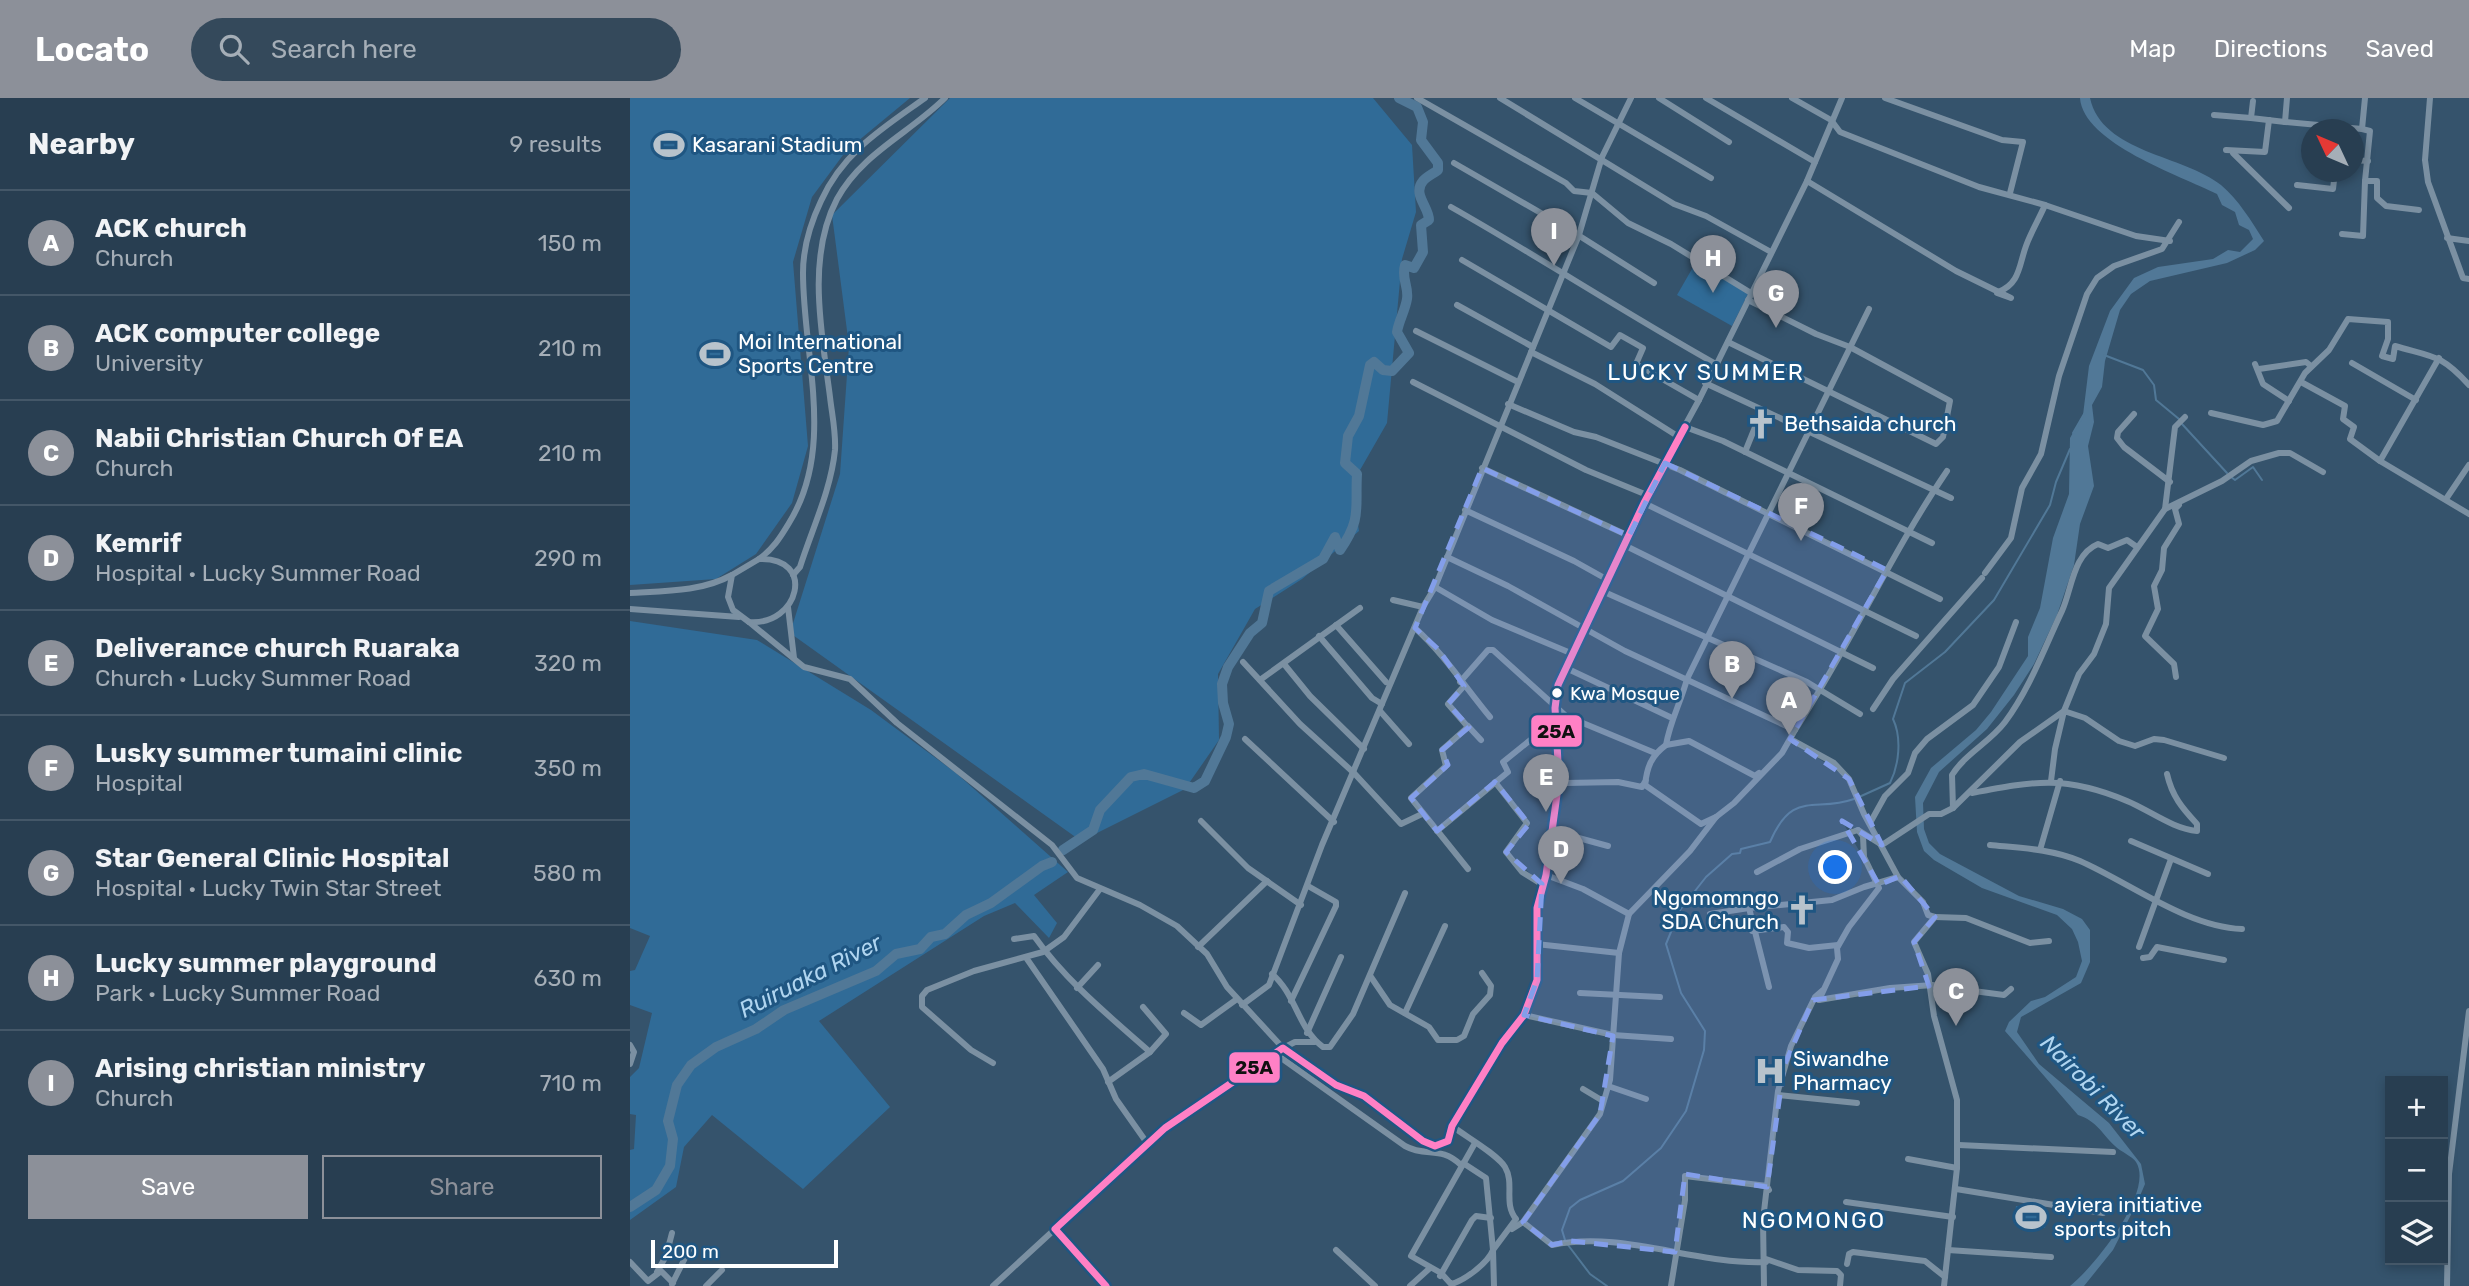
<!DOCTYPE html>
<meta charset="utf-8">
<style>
:root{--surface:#283e51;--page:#34495b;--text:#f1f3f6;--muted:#a5aeb7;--line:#445768;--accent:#8c9099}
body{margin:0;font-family:Rubik,sans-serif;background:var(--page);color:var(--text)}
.controls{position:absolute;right:21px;bottom:21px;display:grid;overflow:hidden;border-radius:0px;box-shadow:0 4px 10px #0003}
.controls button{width:63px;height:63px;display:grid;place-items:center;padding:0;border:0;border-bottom:2px solid var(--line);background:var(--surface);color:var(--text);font:35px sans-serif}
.compass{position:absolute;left:1671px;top:21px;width:63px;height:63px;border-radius:50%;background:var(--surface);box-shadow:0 4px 10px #0003;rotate:314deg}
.scale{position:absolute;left:21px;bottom:18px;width:187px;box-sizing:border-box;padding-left:7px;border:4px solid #fff;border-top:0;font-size:19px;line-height:24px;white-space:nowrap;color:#fff;-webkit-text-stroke:5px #1f5682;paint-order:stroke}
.you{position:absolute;left:1206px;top:770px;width:24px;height:24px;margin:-18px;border:5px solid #fff;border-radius:50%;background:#1a73e8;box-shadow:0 0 0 10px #1a73e833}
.badge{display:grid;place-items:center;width:46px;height:46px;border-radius:50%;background:var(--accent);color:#fff;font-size:23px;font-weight:700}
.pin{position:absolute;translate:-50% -58px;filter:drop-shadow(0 2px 4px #0008)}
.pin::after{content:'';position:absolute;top:37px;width:24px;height:21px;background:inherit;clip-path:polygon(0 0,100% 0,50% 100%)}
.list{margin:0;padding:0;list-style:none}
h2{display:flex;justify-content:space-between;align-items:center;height:91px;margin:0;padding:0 28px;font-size:30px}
h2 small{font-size:23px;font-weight:400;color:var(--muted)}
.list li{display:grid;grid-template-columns:46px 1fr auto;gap:21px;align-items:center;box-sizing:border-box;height:105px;padding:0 28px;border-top:2px solid var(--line)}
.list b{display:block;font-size:26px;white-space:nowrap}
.list p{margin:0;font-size:23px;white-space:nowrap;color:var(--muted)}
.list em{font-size:23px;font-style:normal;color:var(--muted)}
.actions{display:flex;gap:14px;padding:21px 28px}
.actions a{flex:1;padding:16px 0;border:2px solid var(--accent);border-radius:0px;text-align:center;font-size:24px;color:var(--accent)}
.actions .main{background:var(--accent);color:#fff}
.icon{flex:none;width:38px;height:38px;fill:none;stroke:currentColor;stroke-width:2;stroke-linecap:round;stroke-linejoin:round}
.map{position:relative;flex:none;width:1839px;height:1188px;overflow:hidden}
header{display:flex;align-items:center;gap:42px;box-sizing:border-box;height:98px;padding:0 35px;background:var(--accent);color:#fff}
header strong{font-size:33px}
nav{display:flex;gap:38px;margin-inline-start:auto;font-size:24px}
.search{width:490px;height:63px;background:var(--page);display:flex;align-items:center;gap:18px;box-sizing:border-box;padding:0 24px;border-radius:38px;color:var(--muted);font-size:26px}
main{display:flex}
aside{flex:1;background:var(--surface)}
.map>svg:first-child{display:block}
</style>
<header>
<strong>Locato</strong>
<div class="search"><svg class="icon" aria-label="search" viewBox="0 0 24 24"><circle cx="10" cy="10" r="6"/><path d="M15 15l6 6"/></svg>Search here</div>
<nav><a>Map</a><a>Directions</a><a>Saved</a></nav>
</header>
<main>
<aside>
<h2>Nearby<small>9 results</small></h2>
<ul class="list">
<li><span class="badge">A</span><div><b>ACK church</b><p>Church</p></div><em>150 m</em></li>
<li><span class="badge">B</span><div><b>ACK computer college</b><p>University</p></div><em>210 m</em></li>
<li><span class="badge">C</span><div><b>Nabii Christian Church Of EA</b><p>Church</p></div><em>210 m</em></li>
<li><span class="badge">D</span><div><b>Kemrif</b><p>Hospital · Lucky Summer Road</p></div><em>290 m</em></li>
<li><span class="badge">E</span><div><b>Deliverance church Ruaraka</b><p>Church · Lucky Summer Road</p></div><em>320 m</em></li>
<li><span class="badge">F</span><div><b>Lusky summer tumaini clinic</b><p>Hospital</p></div><em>350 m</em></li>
<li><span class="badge">G</span><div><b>Star General Clinic Hospital</b><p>Hospital · Lucky Twin Star Street</p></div><em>580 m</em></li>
<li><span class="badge">H</span><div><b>Lucky summer playground</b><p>Park · Lucky Summer Road</p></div><em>630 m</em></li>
<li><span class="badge">I</span><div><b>Arising christian ministry</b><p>Church</p></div><em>710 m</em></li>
</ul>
<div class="actions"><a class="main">Save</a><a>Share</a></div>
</aside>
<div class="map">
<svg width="1839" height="1188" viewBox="0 0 1839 1188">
<rect width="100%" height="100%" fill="#35536c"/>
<g fill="#306b97">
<polygon points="0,0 280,0 216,53 182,99 163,164 178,348 162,405 126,456 86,481 0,487"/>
<polygon points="320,0 743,0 782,47 786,114 772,161 757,325 722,386 729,433 672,481 625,511 588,576 589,642 555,691 451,743 160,535 210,376 219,248 202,117"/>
<polygon points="1066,164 1119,194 1102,228 1047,197"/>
<polygon points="0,523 127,542 241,612 326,675 438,774 404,797 427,825 419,840 385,805 354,818 189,923 260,1009 173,1091 82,1017 54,1049 46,1089 0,1122 0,1052 4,1051 6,1017 0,1016 0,979 9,970 22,915 0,907 0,873 5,872 20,838 0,830"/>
<polygon points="1386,1108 1418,1112 1415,1130 1384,1126"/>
</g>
<path fill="#517897" d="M1450,0h10c12,55 94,57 131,87 17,14 31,37 43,56l-9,9 -28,13 -77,18 -19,13 -11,16 -15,51 -3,26 -10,18 2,17 -6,24 6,40 -14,38 -6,41 -17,50 -23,49 -20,31 -27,34 -48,43 -16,31 1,26 5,14 11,11 79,42 44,13 19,10 8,11v32l-9,21 -60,34 -4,15 22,32 70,59 32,41 4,20 -8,19 -24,47 -29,36h-14c23,-18 85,-94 66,-124 -4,-6 -15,-10 -21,-16 -13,-12 -18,-25 -37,-31l-73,-84 4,-9 22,-21 14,-4 31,-20 6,-16 -4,-19 -6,-13 -15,-14 -75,-27 -48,-28 -10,-9 -7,-19 -2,-35 16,-29 45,-38 15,-18 37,-56v-19l12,-29 13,-70 16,-44 1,-56 13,-23 6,-49 21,-55 24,-33 24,-11 55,-8 15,-9 12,2 13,-13 -4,-9 -10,-5 -4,-13 -13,-7 -5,-11c-36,-18 -134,-51 -137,-96z"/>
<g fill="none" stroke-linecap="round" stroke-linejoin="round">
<g stroke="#517897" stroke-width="2">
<polyline points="1474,257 1513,272 1524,287 1526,302 1549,321"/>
<polyline points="1552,326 1597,375"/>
<polyline points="1443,335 1454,316"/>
<polyline points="1601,379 1605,382 1623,369 1632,382"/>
<path d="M1229,699l31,-14c9,-18 12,-45 3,-64l12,-36 40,-31 49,-52 56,-95 6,-23 14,-33"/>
<path d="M935,1142l-3,-10 8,-22 10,-8 43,-19 38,-33 25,-37 18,-61 1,-19 -24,-38 -15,-49 14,-34 26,-33 26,-23 8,-1 1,-4 29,-7c23,-53 44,-29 84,-43"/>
<polyline points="938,1147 960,1176 977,1188"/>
</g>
<g stroke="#517897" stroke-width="10">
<path d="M433,752l30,-20 7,-20 31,-33 13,-3 50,14 11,-7 21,-44 3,-13 -6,-21 -1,-19 6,-17 22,-34 12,-10 7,-32 54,-32 12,-22 5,13c22,-31 15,-42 17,-76l-12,-11 3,-27 11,-20 11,-51 4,-3 9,8 9,1 17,-18 -12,-21c2,-12 8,-21 10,-33 2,-13 -6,-20 -2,-34l9,3 9,-16 -2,-27 8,-5c0,-13 -17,-26 -6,-39 3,-4 10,-7 15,-11v-7l-17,-23 2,-18 -6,-15 -18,-9"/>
<polyline points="0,1109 26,1092 40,1068 43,1041 38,1023 47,987 61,967 86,949 126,931 154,912 246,873 266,856 290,851 301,839 315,836 336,817 361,805 412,768 422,764"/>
</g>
<g stroke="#7b90a2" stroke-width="6">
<polyline points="787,0 936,85 944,93 962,95 998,125 1041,146 1121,195"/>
<polyline points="870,0 1044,106 1076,118 1141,154"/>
<polyline points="945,0 1081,80"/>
<polyline points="1029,0 1099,44"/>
<polyline points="1076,0 1185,64"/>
<polyline points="1162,0 1201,22 1210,34 1349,89 1415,107"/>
<polyline points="1255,0 1372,42 1393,44 1380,95"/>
<polyline points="1657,0 1655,24 1732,31"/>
<polyline points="1735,0 1732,31 1740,33 1735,83 1747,83 1747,100 1756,108 1789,112"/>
<polyline points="1800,0 1795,62 1798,84 1833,180 1839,181"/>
<polyline points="1623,3 1621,20 1655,24"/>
<polyline points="1584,17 1621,20"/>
<polyline points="1596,52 1635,54 1639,22"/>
<polyline points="1603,55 1659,110"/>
<polyline points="1724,62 1738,63"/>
<polyline points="824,65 949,137"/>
<polyline points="1177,83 1326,173 1381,200 1367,195"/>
<polyline points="1667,87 1703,91 1705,74"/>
<path d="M821,109c90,51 174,106 265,157"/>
<polyline points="1712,136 1733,138 1735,83"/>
<polyline points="948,137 1024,185"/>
<polyline points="1817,140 1839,143"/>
<polyline points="832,162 981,249 990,237 1013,250 1006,266 1069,302"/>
<path d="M1368,194c22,-8 21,-27 28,-46 5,-14 13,-27 19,-41l91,31 34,5"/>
<polyline points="827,207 903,249"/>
<polyline points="786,233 888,284"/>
<polyline points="1098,244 1306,346 1313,339 1320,303 1220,249 1186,236 1118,202"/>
<polyline points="901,254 965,286 1049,339"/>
<polyline points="1722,265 1786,302"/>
<polyline points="1625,266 1633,286 1659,303"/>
<polyline points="1629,271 1676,264 1681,268"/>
<polyline points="783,284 956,372 1017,397"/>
<polyline points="1671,284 1715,308 1713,321 1724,329 1720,341 1750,363 1839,416"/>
<polyline points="1075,285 1321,400"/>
<polyline points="878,306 944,334 966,339 1050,372 1310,501"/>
<path d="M1581,315l52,12 14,-4 28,-48 24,-23 19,-31 40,3v17l-6,17 11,3 2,-13c38,11 46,8 74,39"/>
<polyline points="1504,316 1488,334 1487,340 1494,349 1540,384"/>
<polyline points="1055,329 1093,343 1302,445"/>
<polyline points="1115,354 1132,312"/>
<polyline points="1750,363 1809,260"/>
<polyline points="852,370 999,438"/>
<polyline points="1816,401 1839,367"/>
<polyline points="1014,405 1286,538"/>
<polyline points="1535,411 1545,329 1555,319"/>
<polyline points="835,412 944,463 978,482"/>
<polyline points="994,447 1243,570"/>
<polyline points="817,459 878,488 995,553 1165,632 1152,655 1104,705 1086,719 1060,753 999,816 989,855 980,982 970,1016 893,1124 882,1131"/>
<path d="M129,461c14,-10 21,-21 30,-36 47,-76 14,-167 14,-250 0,-24 8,-51 18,-72 22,-49 62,-73 104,-103"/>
<path d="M129,461c58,-2 40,67 -10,63l-16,-12 -5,-13 4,-22z"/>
<polyline points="1355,475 1381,440 1392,390 1411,356 1429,278 1457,196 1467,180 1484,168 1532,151 1549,124"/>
<path d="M163,477l7,-8c12,-38 31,-77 35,-117 1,-18 -3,-35 -5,-53 -8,-63 -24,-139 7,-198 25,-46 73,-66 108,-101"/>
<polyline points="805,489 862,522 943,556"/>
<polyline points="972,493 1177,584 1230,616"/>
<path d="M0,495c34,-2 71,-1 102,-18"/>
<polyline points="763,502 793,509"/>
<polyline points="158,509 164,560"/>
<polyline points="0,511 109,519"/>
<polyline points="119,524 174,569 220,581 267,625 422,747 447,780 510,807 547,828 577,856 597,889 653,950 706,987 734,998 793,1043 812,1047 818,1043 822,1028 872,945 894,917 907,882 907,810 916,777 928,697 929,641 925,598 932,577 1017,397 1069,302 1177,83 1212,0"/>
<polyline points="706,527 756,584"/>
<path d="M785,530c29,26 50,59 75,89"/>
<polyline points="689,538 742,600 752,606"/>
<polyline points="613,564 670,626 724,675 771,726 792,716"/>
<polyline points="654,566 680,598 734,651"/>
<polyline points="936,570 1040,619"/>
<polyline points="1546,579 1544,566 1515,538 1528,511 1524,488 1532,472 1534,450 1549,426 1545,411 1549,407"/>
<polyline points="630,582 730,510"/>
<polyline points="830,584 858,552 863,552 936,618 1025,655"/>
<polyline points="834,588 818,606 838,629 812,652 816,668 781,700 838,771"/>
<polyline points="1243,611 1263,581 1352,480"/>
<polyline points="750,613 779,646"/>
<polyline points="838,628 851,642"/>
<path d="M1165,632c55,-84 96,-177 152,-259"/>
<polyline points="615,641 704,724"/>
<polyline points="1162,642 1204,665 1219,681 1234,716 1268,779 1293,804 1298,817 1305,819 1284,844 1298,876 1304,918 1327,1002 1327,1070 1314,1188"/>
<polyline points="1036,647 1059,643 1125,678 1129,675"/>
<path d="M929,682l7,3 52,-1 24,5 4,-7 -1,5c2,-18 6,-29 21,-40 4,-24 15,-43 21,-66l182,-370"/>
<polyline points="1421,683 1425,651 1434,613 1455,620 1489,643 1505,648 1524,641 1534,642 1594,660"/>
<polyline points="865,684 897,725 876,754 892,774 913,787"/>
<polyline points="1015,687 1071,726 1086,719"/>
<path d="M1342,695c62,-12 94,-18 155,8 22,9 46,28 70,30v-7c-15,-16 -25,-28 -30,-50"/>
<path d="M1323,710l-1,-33c13,-21 38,-33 53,-53 25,-34 39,-73 57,-111 10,-22 11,-57 36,-67l10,4 19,-8 10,7"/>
<polyline points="571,723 618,770 671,807"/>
<polyline points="1240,725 1255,698 1278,675 1285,655 1297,641 1343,607 1369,569 1386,524"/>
<polyline points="807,733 878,674 873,664 924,623"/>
<polyline points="923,733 978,748"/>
<polyline points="1501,743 1578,776"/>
<path d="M1360,747c31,3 62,4 90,16 50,22 107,66 162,68"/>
<polyline points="1410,752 1430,683"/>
<polyline points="1127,774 1170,751 1228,732"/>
<polyline points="916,777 953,791 999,816"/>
<polyline points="1080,816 1119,810"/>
<polyline points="1305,819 1336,820 1400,845 1419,843"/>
<polyline points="1122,833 1154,829 1158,834 1157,845 1179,850 1208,847"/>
<path d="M384,841l20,-3c32,45 74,79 116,116l-42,30"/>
<polyline points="906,846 989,855"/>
<polyline points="568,849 637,783"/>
<polyline points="1509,849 1541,761"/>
<polyline points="1513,860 1520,859 1527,849 1594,862"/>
<polyline points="397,861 473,971 486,1001 517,1045"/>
<path d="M642,876c24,20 26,55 51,73h7l23,-33 52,-121"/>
<polyline points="741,879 760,907 799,929 808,942 827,942 834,938 843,916 860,897 861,888 852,875"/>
<polyline points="1139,889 1119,810 1202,802 1234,789 1268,779"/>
<polyline points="447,890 468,867"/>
<polyline points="950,895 1030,899"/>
<polyline points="1189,902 1260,890 1303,887 1298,887 1374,897 1381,891"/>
<polyline points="661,903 706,808 706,804 678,788"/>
<polyline points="612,907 639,887 692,747 793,509 805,489 949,137 972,59 1001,0"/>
<polyline points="513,909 536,936 520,954"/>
<polyline points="554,915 571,927 607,901"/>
<polyline points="775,915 815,828"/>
<polyline points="894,917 983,937 1041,941"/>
<polyline points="677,935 711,859"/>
<polyline points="0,947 4,954 0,966"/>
<path d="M647,957l128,91c22,12 35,-1 56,19"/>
<polyline points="363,965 341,952 292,909 292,898 297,892 344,873 413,854 434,839 470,791"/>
<polyline points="978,988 1016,1001"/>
<polyline points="953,991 973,1003"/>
<polyline points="1148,997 1227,1005"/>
<path d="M822,1028c13,10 45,28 53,41 10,17 -2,36 11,52l-23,31 1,36"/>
<polyline points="1329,1047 1483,1054"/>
<polyline points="1278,1061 1327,1070"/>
<path d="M833,1065l23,15 7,72c-5,13 -29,31 -42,34l-10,-11 -30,-17 64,-113"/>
<polyline points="1326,1091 1473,1115"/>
<polyline points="1216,1104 1323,1119"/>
<path d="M893,1124l29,23c72,-15 142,20 214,17"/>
<polyline points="425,1131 476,1188"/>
<polyline points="706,1152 745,1188"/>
<polyline points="1318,1152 1421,1159"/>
<polyline points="1136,1161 1168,1172 1207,1173 1211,1177 1210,1188"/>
<polyline points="0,1164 18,1183 31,1173 43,1185"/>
<polyline points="1217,1166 1219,1156 1223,1154 1295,1163 1315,1179"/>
<polyline points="27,1174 36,1158 42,1135"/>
<polyline points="810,1178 842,1122 846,1118 861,1120"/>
<polyline points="42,1186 60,1150"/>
<polyline points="76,1188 92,1172"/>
<polyline points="363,1188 535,1030 653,950 665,944 685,944"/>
<polyline points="780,1188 800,1170"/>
<polyline points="1041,1188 1055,1102 1055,1078 1137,1088 1139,1092"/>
<polyline points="1134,1188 1133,1122 1148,993 1161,948 1185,899 1193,892 1189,902 1208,861 1207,850 1219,829 1249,790 1234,759 1233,738 1228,732 1252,747 1299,716 1311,716 1323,710 1390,644 1434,613 1449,576 1464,556 1476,526 1479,490 1535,411 1592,383 1621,363 1649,355 1660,355 1693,374"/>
<polyline points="1817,1188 1819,1076 1839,913"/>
</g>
<g stroke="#1f5682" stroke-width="12">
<polyline id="bus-1" points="476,1188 425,1131 535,1030 653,950 706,987 734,998 793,1043 805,1048 818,1043 822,1028 872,945 894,917 907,882 907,810 916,777 929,682 925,610 928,587 1014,405 1055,329"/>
</g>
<use href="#bus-1" stroke="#ff80c5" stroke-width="7"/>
</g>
<path fill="#839eea" fill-opacity="0.2" stroke="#839eea" stroke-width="5" stroke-dasharray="14 9" stroke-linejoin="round" d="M1035,365l222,107 -97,169 59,40 33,66 -40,-24 37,64 21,-9 35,41 -21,25 15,44 -116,14 -29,66 -17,121 -82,-13 -10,78 -104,-11 -19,4 -29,-23 77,-108 13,-78 -89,-21 13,-35 5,-96 -36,-32 23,-28 -34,-42 -58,49 -26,-33 37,-33 -6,-15 27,-23 -21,-23 16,-18 -26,-37 -23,-21 67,-160 147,68z"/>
<defs>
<g id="stadium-bare" transform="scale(2.415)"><path d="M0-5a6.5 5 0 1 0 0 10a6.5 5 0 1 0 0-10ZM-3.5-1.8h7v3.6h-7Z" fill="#b8c3cc" stroke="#1f5682" stroke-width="2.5" paint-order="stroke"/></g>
<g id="church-bare" transform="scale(2.415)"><path d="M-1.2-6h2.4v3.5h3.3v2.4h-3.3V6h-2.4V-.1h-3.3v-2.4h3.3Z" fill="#b8c3cc" stroke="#1f5682" stroke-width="2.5" paint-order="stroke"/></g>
<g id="hospital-bare" transform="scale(2.415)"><path d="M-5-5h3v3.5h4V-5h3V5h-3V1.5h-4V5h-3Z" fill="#b8c3cc" stroke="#1f5682" stroke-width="2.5" paint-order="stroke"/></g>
</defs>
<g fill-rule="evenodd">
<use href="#stadium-bare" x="39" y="47"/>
<use href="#stadium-bare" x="85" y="256"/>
<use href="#church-bare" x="1131" y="326"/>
<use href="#church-bare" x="1172" y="812"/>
<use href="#hospital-bare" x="1140" y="973"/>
<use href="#stadium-bare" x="1401" y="1119"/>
</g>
<circle fill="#fff" stroke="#1f5682" stroke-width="2.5" cx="927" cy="595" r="6"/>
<g text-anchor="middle" stroke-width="6" stroke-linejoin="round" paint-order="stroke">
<g font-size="19" fill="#fff" stroke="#1f5682" text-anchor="start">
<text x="940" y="602">Kwa Mosque</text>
</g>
<g font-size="21" fill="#fff" stroke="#1f5682" text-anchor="start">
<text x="62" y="54">Kasarani Stadium</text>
<text x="108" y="251">Moi International<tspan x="108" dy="24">Sports Centre</tspan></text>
<text x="1154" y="333">Bethsaida church</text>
<text x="1149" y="807" text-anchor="end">Ngomomngo<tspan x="1149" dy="24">SDA Church</tspan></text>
<text x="1163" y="968">Siwandhe<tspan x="1163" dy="24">Pharmacy</tspan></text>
<text x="1424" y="1114">ayiera initiative<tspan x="1424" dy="24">sports pitch</tspan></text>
</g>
<g font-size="23" letter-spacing="2" fill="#fff" stroke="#1f5682">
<text x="1076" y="282">LUCKY SUMMER</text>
<text x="1184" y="1130">NGOMONGO</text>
</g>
<g font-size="23" font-style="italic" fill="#b0d5f0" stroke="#1f5682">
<text transform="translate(180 878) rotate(-27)" y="8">Ruiruaka River</text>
<text transform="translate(1463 989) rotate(45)" y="8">Nairobi River</text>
</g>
</g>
<g stroke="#1f5682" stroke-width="2.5">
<rect x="900" y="616" width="53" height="34" rx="7" fill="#ff80c5"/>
<rect x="598" y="953" width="53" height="33" rx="7" fill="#ff80c5"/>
</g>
<g font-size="19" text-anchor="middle" font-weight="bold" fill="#111">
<text x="926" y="640">25A</text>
<text x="624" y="976">25A</text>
</g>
</svg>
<div class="controls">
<button>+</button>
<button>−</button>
<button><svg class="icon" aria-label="layers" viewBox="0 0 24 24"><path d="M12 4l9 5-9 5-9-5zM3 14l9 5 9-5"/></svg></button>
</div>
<svg class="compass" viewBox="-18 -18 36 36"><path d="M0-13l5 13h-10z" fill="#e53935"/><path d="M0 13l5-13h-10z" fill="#a5aeb7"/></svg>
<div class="scale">200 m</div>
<div class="you"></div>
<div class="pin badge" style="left:1159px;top:637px">A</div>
<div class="pin badge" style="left:1102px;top:601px">B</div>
<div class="pin badge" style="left:1326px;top:928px">C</div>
<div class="pin badge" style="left:931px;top:786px">D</div>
<div class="pin badge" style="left:916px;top:714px">E</div>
<div class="pin badge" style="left:1171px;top:443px">F</div>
<div class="pin badge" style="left:1146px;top:230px">G</div>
<div class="pin badge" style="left:1083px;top:195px">H</div>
<div class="pin badge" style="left:924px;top:168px">I</div>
</div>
</main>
